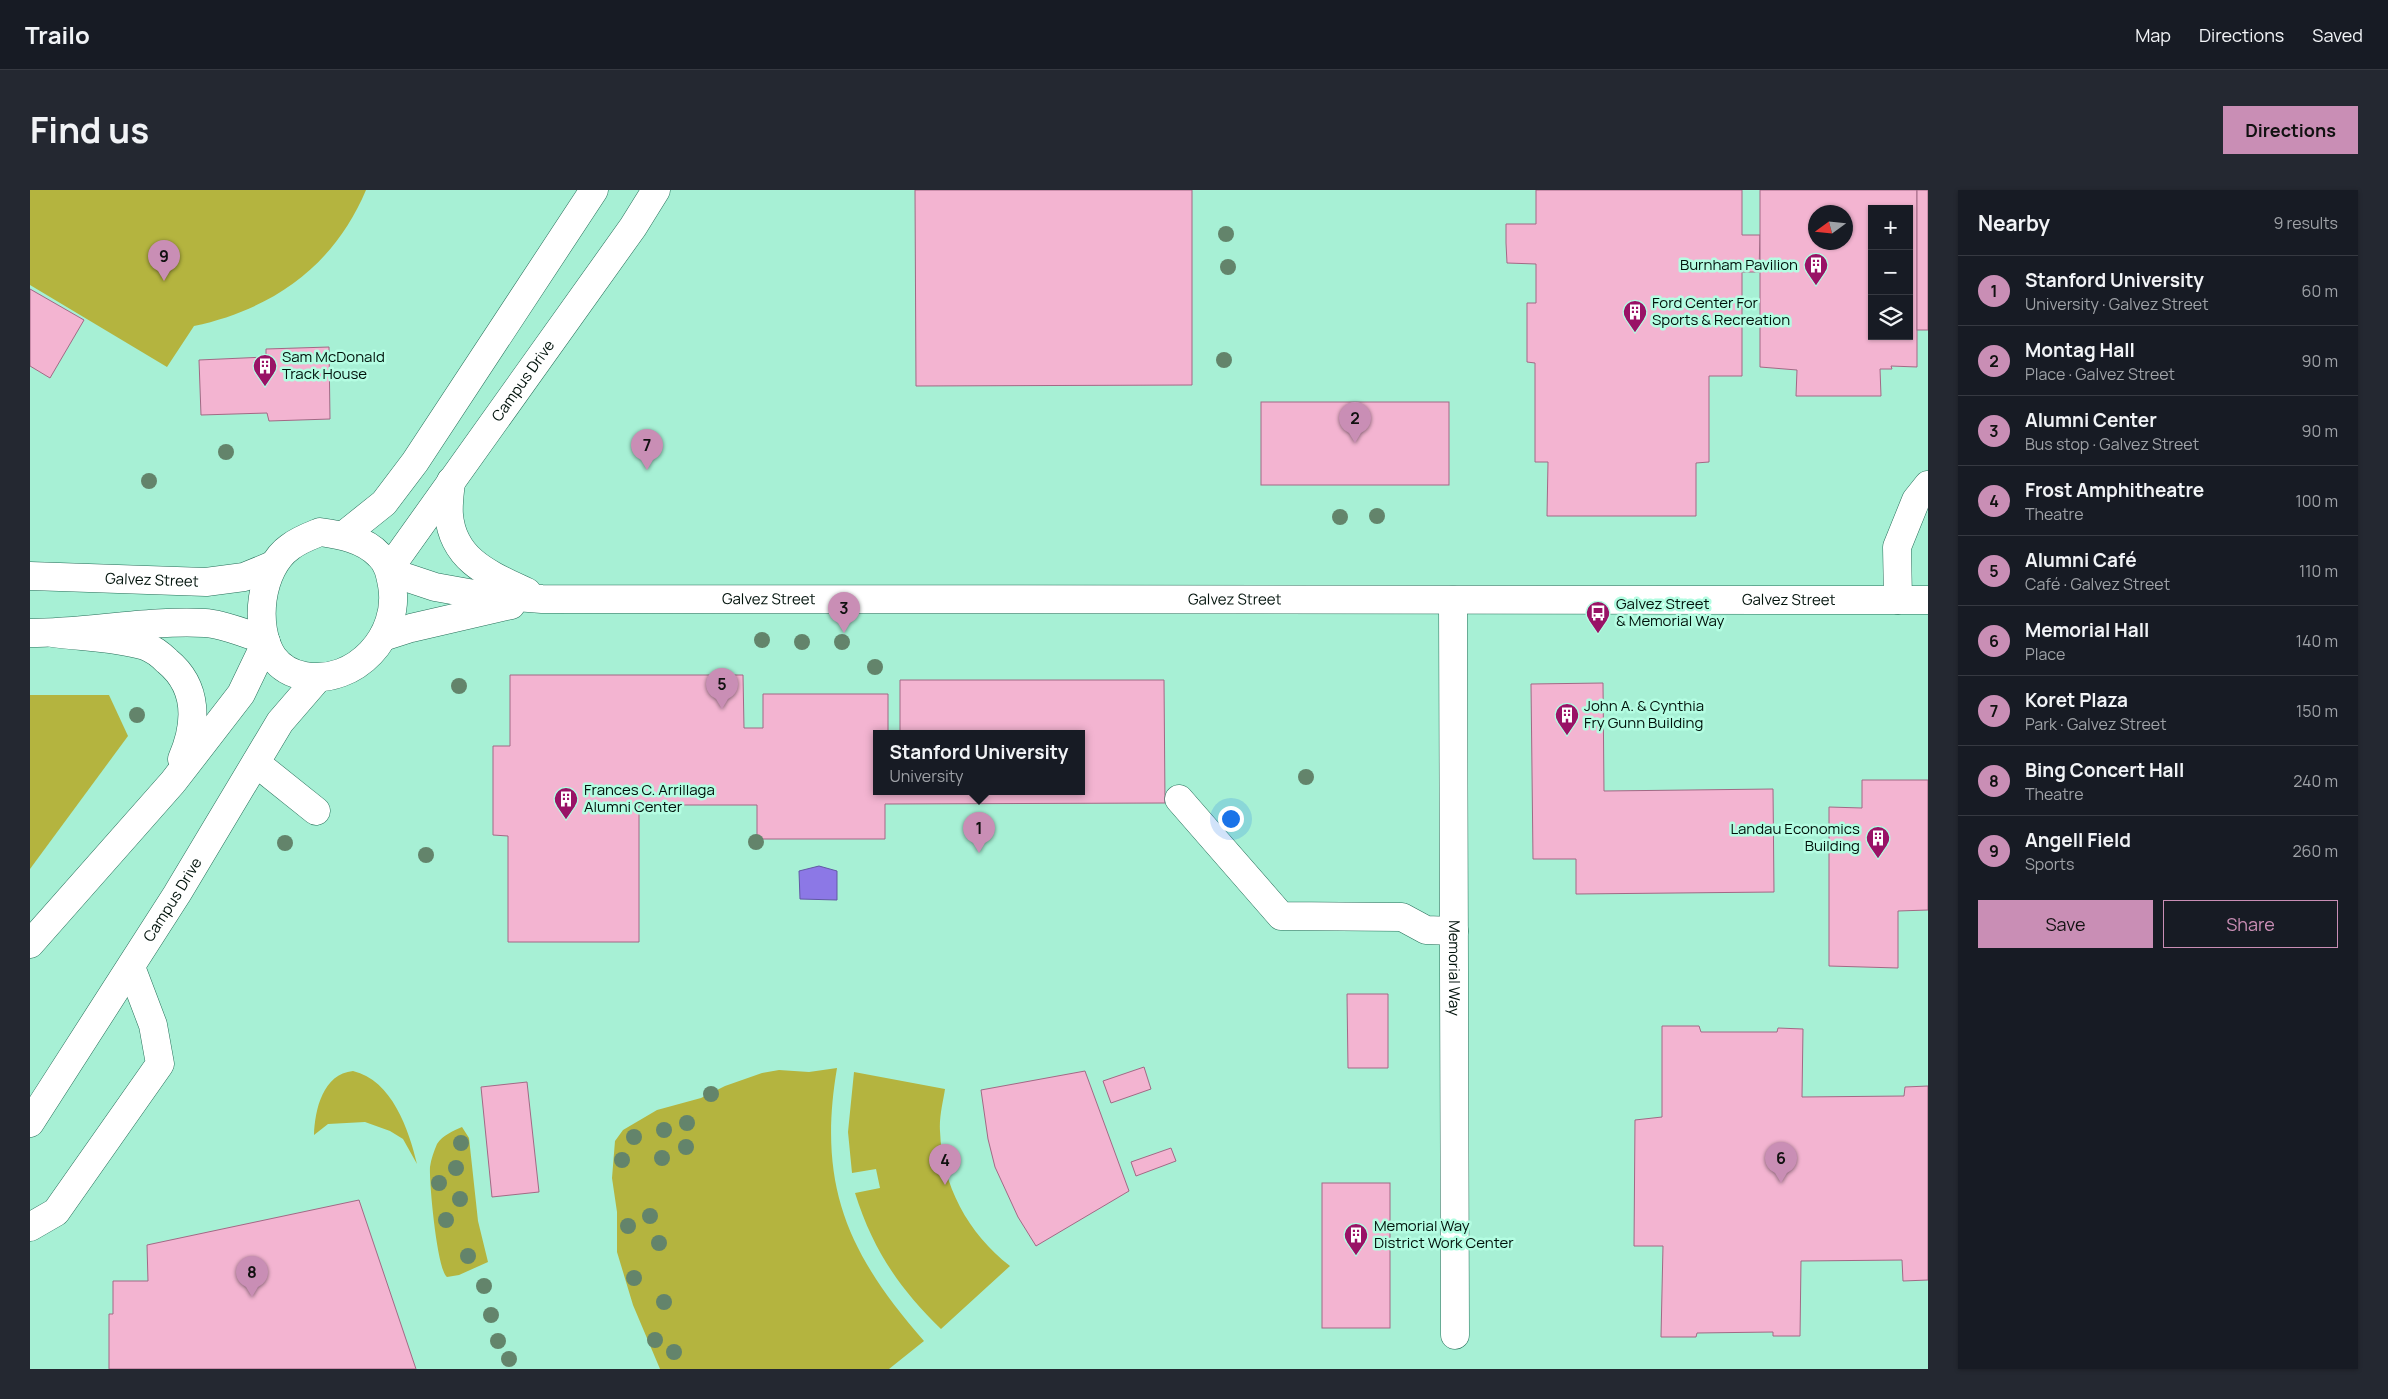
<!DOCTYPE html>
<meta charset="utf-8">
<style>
:root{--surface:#171b24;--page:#242831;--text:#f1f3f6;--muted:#9ea1a6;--line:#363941;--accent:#c98eb5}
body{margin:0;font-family:Manrope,sans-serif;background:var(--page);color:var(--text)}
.controls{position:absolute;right:15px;top:15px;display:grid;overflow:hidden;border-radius:0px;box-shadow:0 1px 4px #0004}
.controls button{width:45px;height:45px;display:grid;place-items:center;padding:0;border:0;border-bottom:1px solid var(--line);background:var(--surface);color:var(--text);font:25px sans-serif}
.compass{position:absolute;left:1778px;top:15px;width:45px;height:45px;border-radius:50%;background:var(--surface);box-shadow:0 1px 4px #0004;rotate:255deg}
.you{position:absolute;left:1200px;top:628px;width:18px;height:18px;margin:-12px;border:4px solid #fff;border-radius:50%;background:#1a73e8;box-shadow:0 0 0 8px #1a73e833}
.badge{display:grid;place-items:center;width:32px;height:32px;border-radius:50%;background:var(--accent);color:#111;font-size:16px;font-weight:700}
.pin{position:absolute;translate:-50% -41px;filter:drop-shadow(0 1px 2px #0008)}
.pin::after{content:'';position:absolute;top:26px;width:18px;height:15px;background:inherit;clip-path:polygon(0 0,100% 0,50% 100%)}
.popup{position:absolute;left:843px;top:540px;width:212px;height:65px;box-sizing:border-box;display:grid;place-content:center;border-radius:0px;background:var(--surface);filter:drop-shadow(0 1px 4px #0005);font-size:16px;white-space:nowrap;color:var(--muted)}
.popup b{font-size:19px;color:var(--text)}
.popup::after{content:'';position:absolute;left:50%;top:100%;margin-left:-10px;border:10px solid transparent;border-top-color:var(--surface)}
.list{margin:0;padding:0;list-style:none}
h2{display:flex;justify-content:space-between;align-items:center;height:65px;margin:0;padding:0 20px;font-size:21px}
h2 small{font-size:16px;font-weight:400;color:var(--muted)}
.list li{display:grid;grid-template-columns:32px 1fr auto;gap:15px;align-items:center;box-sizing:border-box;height:70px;padding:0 20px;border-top:1px solid var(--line)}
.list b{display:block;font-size:19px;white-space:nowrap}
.list p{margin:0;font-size:16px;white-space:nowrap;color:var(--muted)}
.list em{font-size:16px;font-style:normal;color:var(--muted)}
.actions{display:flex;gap:10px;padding:15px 20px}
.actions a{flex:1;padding:11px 0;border:1px solid var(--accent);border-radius:0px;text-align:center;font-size:18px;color:var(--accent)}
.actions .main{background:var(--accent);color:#111}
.icon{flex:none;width:28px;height:28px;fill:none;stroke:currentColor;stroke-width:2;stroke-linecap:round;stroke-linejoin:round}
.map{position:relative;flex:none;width:1898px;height:1179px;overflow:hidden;border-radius:0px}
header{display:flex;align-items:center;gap:30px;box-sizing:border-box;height:70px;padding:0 25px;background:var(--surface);border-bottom:1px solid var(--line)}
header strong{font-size:24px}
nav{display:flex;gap:28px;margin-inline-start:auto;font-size:18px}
.intro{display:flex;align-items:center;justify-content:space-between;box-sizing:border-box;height:120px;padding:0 30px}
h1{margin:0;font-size:35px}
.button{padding:12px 22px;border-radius:0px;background:var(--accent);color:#111;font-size:18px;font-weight:700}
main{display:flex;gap:30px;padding:0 30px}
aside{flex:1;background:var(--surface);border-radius:0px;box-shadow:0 1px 4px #0004}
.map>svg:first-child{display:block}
</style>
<header>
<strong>Trailo</strong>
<nav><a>Map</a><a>Directions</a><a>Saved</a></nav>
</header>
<div class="intro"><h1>Find us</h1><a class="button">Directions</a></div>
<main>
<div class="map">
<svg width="1898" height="1179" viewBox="0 0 1898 1179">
<rect width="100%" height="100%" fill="#a7f0d5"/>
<g fill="#b4b43f">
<path d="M0,0h336c-32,76 -93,119 -172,136l-27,41 -137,-82z"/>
<polygon points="0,505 79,505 98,546 0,679"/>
<path d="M807,878c-20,118 11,186 87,273l-35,28h-229l-27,-64 -16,-53v-40l-5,-34 3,-37 8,-11 34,-20 44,-12 24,-12 37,-13 17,-3 30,2z"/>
<path d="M323,881c39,9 56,59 64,93l-14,-25 -13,-8 -25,-9 -37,2 -14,11c1,-26 9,-61 39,-64z"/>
<path d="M824,882l91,17c-2,13 -6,28 -5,42 2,55 28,102 70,135l-69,63c-42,-41 -68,-79 -86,-136l25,-5 -4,-19 -24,4 -4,-41z"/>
<path d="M432,937l7,11 9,83 10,41 -29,13 -12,2c-10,-7 -18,-95 -17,-110 1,-8 4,-16 7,-23 6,-9 16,-13 25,-17z"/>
</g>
<polygon fill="#8c78e6" stroke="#6259a4" points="789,676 807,681 807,710 770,709 769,681"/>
<g fill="#f3b4d1" stroke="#a26985" fill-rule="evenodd">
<polygon points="885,0 1162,0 1162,195 886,196"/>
<polygon points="1506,0 1712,0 1712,45 1730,45 1729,82 1712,82 1712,186 1679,186 1679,272 1666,273 1666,326 1517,326 1518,272 1505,272 1505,173 1497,172 1497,113 1506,113 1506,74 1477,73 1476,53 1476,34 1506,34"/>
<path d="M1730,0h157v177l-26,-1 1,3h-12l1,27h-85l1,-26 -37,-3zM1842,19h37v127h-37zM1786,22h30v30h-30z"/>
<rect x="1887" y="0" width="11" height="140"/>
<polygon points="0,99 54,130 20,188 0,176"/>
<polygon points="299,157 300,229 239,231 237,223 171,225 169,170 236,167 236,159"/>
<rect x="1231" y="212" width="188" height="83"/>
<polygon points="480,485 713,485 714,538 733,538 733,504 858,504 858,544 846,544 846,602 1052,602 1052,544 870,544 870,490 1134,490 1135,613 855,614 855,649 727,649 727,615 609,615 609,752 478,752 478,646 463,645 463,556 480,556"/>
<polygon points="1573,493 1574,601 1743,599 1744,702 1546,704 1546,669 1503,669 1501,494"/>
<polygon points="1832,590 1898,590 1898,720 1868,721 1868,778 1799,776 1799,617 1832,618"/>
<polygon points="1317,804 1358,804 1358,878 1318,878"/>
<polygon points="1632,836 1669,836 1671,842 1747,842 1748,838 1773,839 1772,907 1874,906 1875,897 1898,896 1898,1090 1873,1091 1872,1070 1771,1071 1770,1146 1743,1146 1743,1142 1667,1143 1666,1147 1631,1147 1633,1056 1604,1056 1605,930 1632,927"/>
<polygon points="1114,877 1121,899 1081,913 1073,891"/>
<polygon points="1055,881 1099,1001 1006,1056 988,1027 965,977 958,949 951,900"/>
<polygon points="497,892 509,1002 462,1007 451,897"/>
<polygon points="1141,958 1146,971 1106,986 1101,972"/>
<rect x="1292" y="993" width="68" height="145"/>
<polygon points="329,1010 386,1179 79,1179 79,1124 83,1124 83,1091 118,1091 117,1055"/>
</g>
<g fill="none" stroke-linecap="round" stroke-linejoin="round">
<g stroke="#256e58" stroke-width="29">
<g id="minor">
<path d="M421,291c-1,11 -3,23 -2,34 4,46 42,60 78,77"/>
<path d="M290,342c21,3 44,7 59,23 9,8 11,19 13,30 9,51 -37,100 -87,91 -13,-2 -24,-8 -32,-19 -20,-30 -13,-89 17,-110 9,-7 20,-11 30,-15z"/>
<polyline points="314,345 354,313 385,272 564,0"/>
<path id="s1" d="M359,379l244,-342 23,-37"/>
<path id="s2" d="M360,382l45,15 39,7 68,5 1386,1"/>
<path id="s3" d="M0,386l176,6 38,-5 29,-12"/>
<path id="s4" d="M1423,410l2,735"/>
<polyline points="1868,410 1867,357 1886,310 1898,295"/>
<path d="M0,443c58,0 116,-13 175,-10 19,1 40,11 59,16"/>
<path d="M23,443c30,4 63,4 92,13 8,3 16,9 22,15 32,26 30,63 15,98"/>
<polyline points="353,447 381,438 481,415"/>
<polyline points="226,573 286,621"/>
<polyline points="1149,609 1251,726 1372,727 1396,740 1424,741"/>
<polyline points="0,754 143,592 211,504 236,452"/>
<path id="s5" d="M0,933l147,-229 103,-172 38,-44"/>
<polyline points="0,1037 26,1022 130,874 123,835 101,777"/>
</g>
</g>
<use href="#minor" stroke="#fff" stroke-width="28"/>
</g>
<g fill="#63846b">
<circle cx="1196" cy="44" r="8"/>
<circle cx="1198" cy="77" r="8"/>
<circle cx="1194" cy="170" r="8"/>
<circle cx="196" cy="262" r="8"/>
<circle cx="119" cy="291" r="8"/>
<circle cx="1347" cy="326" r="8"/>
<circle cx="1310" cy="327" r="8"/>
<circle cx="732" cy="450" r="8"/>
<circle cx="772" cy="452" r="8"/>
<circle cx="812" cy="452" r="8"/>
<circle cx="845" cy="477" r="8"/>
<circle cx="429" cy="496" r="8"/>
<circle cx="107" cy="525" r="8"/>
<circle cx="1276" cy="587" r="8"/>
<circle cx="726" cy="652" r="8"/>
<circle cx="255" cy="653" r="8"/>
<circle cx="396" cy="665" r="8"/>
<circle cx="681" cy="904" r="8"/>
<circle cx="657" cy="933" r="8"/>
<circle cx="634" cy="940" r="8"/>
<circle cx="604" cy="947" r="8"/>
<circle cx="431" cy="953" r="8"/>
<circle cx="656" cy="957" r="8"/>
<circle cx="632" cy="968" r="8"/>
<circle cx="592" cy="970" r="8"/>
<circle cx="426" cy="978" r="8"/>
<circle cx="409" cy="993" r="8"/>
<circle cx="430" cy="1009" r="8"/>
<circle cx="620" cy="1026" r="8"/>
<circle cx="416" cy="1030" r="8"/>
<circle cx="598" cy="1036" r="8"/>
<circle cx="629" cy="1053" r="8"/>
<circle cx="438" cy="1066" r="8"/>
<circle cx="604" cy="1088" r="8"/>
<circle cx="454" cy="1096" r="8"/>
<circle cx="634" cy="1112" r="8"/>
<circle cx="461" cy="1125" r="8"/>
<circle cx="625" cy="1150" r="8"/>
<circle cx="468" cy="1151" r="8"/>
<circle cx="644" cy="1162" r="8"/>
<circle cx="479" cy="1169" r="8"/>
</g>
<defs>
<g id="building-pin" transform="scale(1.25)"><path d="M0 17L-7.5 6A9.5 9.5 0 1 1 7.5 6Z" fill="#991266" stroke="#b4fde2"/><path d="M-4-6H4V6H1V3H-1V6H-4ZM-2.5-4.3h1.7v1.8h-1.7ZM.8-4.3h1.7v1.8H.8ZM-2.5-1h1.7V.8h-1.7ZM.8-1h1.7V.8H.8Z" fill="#fff"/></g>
<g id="bus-pin" transform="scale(1.25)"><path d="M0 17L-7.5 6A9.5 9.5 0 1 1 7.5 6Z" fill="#991266" stroke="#b4fde2"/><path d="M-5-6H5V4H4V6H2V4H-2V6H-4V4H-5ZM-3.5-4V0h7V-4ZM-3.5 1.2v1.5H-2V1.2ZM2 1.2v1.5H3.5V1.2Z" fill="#fff"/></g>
</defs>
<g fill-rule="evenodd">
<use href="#building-pin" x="1786" y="75"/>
<use href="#building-pin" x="1605" y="122"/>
<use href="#building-pin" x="235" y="176"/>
<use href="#bus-pin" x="1568" y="423"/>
<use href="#building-pin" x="1537" y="525"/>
<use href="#building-pin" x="536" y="609"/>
<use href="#building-pin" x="1848" y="648"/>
<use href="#building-pin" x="1326" y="1045"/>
</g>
<g text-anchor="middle" stroke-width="5" stroke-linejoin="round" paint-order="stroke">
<g font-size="15" fill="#00120b" stroke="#b4fde2" text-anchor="start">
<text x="1768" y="80" text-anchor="end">Burnham Pavilion</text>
<text x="1622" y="118">Ford Center For<tspan x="1622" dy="17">Sports &amp; Recreation</tspan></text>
<text x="252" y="172">Sam McDonald<tspan x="252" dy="17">Track House</tspan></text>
<text x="1586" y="419">Galvez Street<tspan x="1586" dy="17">&amp; Memorial Way</tspan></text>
<text x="1554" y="521">John A. &amp; Cynthia<tspan x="1554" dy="17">Fry Gunn Building</tspan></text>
<text x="554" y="605">Frances C. Arrillaga<tspan x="554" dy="17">Alumni Center</tspan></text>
<text x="1830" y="644" text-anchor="end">Landau Economics<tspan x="1830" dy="17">Building</tspan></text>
<text x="1344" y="1041">Memorial Way<tspan x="1344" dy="17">District Work Center</tspan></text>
</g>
<g font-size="15" fill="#00120b" stroke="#b4fde2">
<text dy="5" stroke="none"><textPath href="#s1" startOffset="231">Campus Drive</textPath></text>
<text dy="5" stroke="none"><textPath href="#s3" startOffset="122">Galvez Street</textPath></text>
<text dy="5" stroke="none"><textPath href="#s2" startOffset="382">Galvez Street</textPath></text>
<text dy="5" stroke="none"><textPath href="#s2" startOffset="848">Galvez Street</textPath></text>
<text dy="5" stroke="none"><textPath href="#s2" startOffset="1402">Galvez Street</textPath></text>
<text dy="5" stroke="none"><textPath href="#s5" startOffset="265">Campus Drive</textPath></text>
<text dy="5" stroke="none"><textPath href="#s4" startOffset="368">Memorial Way</textPath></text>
</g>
</g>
</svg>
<div class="controls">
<button>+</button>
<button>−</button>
<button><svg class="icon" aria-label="layers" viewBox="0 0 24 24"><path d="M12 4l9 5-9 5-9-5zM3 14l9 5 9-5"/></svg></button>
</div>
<svg class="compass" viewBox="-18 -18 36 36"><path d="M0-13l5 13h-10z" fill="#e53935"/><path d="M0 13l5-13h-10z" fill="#9ea1a6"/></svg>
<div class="you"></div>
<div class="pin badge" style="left:949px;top:663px">1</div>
<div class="popup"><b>Stanford University</b>University</div>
<div class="pin badge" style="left:1325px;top:253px">2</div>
<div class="pin badge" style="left:814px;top:443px">3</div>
<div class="pin badge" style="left:915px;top:995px">4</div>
<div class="pin badge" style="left:692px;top:519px">5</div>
<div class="pin badge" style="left:1751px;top:993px">6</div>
<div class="pin badge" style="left:617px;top:280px">7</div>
<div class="pin badge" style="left:222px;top:1107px">8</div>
<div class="pin badge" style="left:134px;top:91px">9</div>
</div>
<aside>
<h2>Nearby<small>9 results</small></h2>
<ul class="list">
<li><span class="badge">1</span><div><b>Stanford University</b><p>University · Galvez Street</p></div><em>60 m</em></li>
<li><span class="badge">2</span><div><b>Montag Hall</b><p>Place · Galvez Street</p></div><em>90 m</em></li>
<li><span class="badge">3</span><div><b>Alumni Center</b><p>Bus stop · Galvez Street</p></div><em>90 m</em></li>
<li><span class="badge">4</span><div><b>Frost Amphitheatre</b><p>Theatre</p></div><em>100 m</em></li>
<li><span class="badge">5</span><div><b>Alumni Café</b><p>Café · Galvez Street</p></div><em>110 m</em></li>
<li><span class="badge">6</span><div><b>Memorial Hall</b><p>Place</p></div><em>140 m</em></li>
<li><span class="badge">7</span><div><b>Koret Plaza</b><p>Park · Galvez Street</p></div><em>150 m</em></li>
<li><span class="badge">8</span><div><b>Bing Concert Hall</b><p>Theatre</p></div><em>240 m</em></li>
<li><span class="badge">9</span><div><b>Angell Field</b><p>Sports</p></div><em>260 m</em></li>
</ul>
<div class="actions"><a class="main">Save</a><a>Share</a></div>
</aside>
</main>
